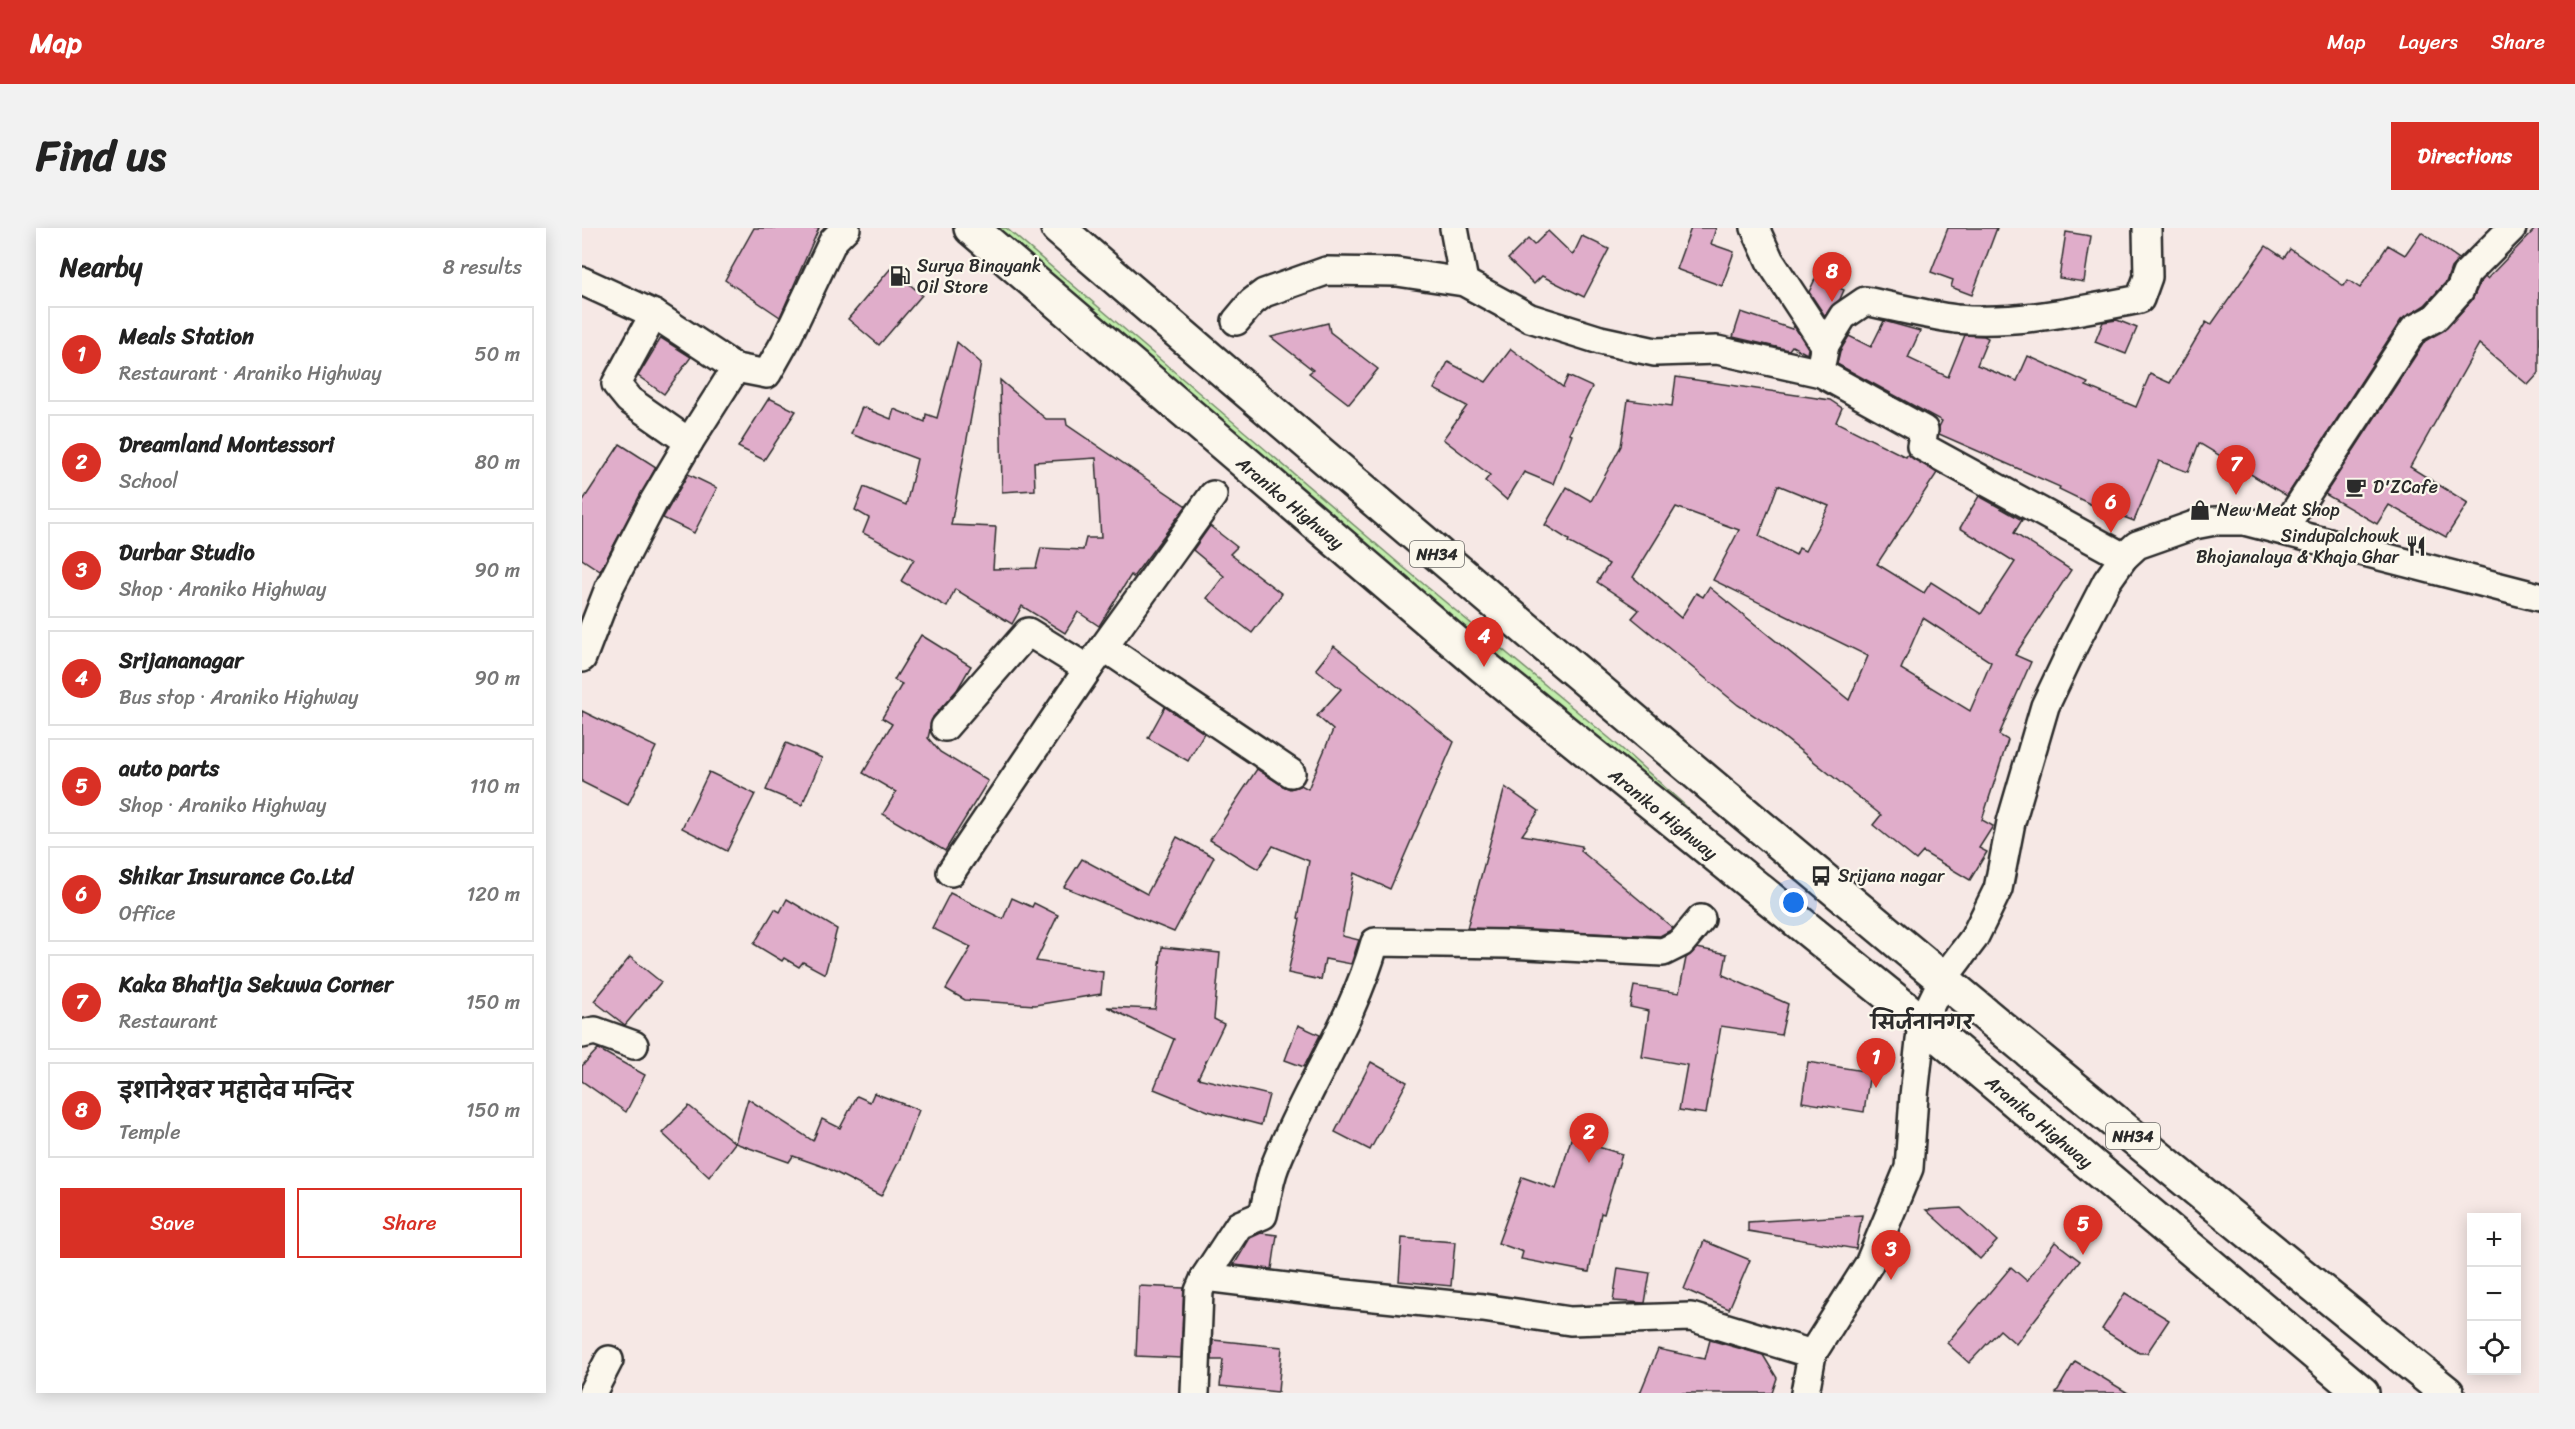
<!DOCTYPE html>
<meta charset="utf-8">
<style>
:root{--surface:#fff;--page:#f2f2f2;--text:#222;--muted:#767676;--line:#e0e0e0;--accent:#d93025}
body{margin:0;font-family:Sriracha,"Playpen Sans Deva",sans-serif;background:var(--page);color:var(--text)}
.controls{position:absolute;right:18px;bottom:18px;display:grid;overflow:hidden;border-radius:0px;box-shadow:0 3px 15px #0003}
.controls button{width:54px;height:54px;display:grid;place-items:center;padding:0;border:0;border-bottom:2px solid var(--line);background:var(--surface);color:var(--text);font:30px sans-serif}
.you{position:absolute;left:1212px;top:675px;width:21px;height:21px;margin:-15px;border:4px solid #fff;border-radius:50%;background:#1a73e8;box-shadow:0 0 0 9px #1a73e833}
.badge{display:grid;place-items:center;width:39px;height:39px;border-radius:50%;background:var(--accent);color:#fff;font-size:20px;font-weight:700}
.pin{position:absolute;translate:-50% -50px;filter:drop-shadow(0 2px 3px #0008)}
.pin::after{content:'';position:absolute;top:32px;width:21px;height:18px;background:inherit;clip-path:polygon(0 0,100% 0,50% 100%)}
.list{margin:0;padding:0;list-style:none}
h2{display:flex;justify-content:space-between;align-items:center;height:78px;margin:0;padding:0 24px;font-size:26px}
h2 small{font-size:20px;font-weight:400;color:var(--muted)}
.list li{display:grid;grid-template-columns:39px 1fr auto;gap:18px;align-items:center;box-sizing:border-box;height:96px;margin:0 12px 12px;padding:0 12px;border:2px solid var(--line);border-radius:0px}
.list b{display:block;font-size:22px;white-space:nowrap}
.list p{margin:0;font-size:20px;white-space:nowrap;color:var(--muted)}
.list em{font-size:20px;font-style:normal;color:var(--muted)}
.actions{display:flex;gap:12px;padding:18px 24px}
.actions a{flex:1;padding:14px 0;border:2px solid var(--accent);border-radius:0px;text-align:center;font-size:21px;color:var(--accent)}
.actions .main{background:var(--accent);color:#fff}
.icon{flex:none;width:33px;height:33px;fill:none;stroke:currentColor;stroke-width:2;stroke-linecap:round;stroke-linejoin:round}
.map{position:relative;flex:none;width:1957px;height:1165px;overflow:hidden;border-radius:0px}
header{display:flex;align-items:center;gap:36px;box-sizing:border-box;height:84px;padding:0 30px;background:var(--accent);color:#fff}
header strong{font-size:28px}
nav{display:flex;gap:33px;margin-inline-start:auto;font-size:21px}
.intro{display:flex;align-items:center;justify-content:space-between;box-sizing:border-box;height:144px;padding:0 36px}
h1{margin:0;font-size:42px}
.button{padding:15px 27px;border-radius:0px;background:var(--accent);color:#fff;font-size:21px;font-weight:700}
main{display:flex;gap:36px;padding:0 36px}
aside{flex:1;background:var(--surface);border-radius:0px;box-shadow:0 3px 15px #0003}
.map>svg:first-child{display:block}
</style>
<header>
<strong>Map</strong>
<nav><a>Map</a><a>Layers</a><a>Share</a></nav>
</header>
<div class="intro"><h1>Find us</h1><a class="button">Directions</a></div>
<main>
<aside>
<h2>Nearby<small>8 results</small></h2>
<ul class="list">
<li><span class="badge">1</span><div><b>Meals Station</b><p>Restaurant · Araniko Highway</p></div><em>50 m</em></li>
<li><span class="badge">2</span><div><b>Dreamland Montessori</b><p>School</p></div><em>80 m</em></li>
<li><span class="badge">3</span><div><b>Durbar Studio</b><p>Shop · Araniko Highway</p></div><em>90 m</em></li>
<li><span class="badge">4</span><div><b>Srijananagar</b><p>Bus stop · Araniko Highway</p></div><em>90 m</em></li>
<li><span class="badge">5</span><div><b>auto parts</b><p>Shop · Araniko Highway</p></div><em>110 m</em></li>
<li><span class="badge">6</span><div><b>Shikar Insurance Co.Ltd</b><p>Office</p></div><em>120 m</em></li>
<li><span class="badge">7</span><div><b>Kaka Bhatija Sekuwa Corner</b><p>Restaurant</p></div><em>150 m</em></li>
<li><span class="badge">8</span><div><b>इशानेश्वर महादेव मन्दिर</b><p>Temple</p></div><em>150 m</em></li>
</ul>
<div class="actions"><a class="main">Save</a><a>Share</a></div>
</aside>
<div class="map">
<svg width="1957" height="1165" viewBox="0 0 1957 1165">
<rect width="100%" height="100%" fill="#f6e8e5"/>
<filter id="ink" filterUnits="userSpaceOnUse"><feTurbulence type="fractalNoise" baseFrequency=".0167" numOctaves="2"/><feDisplacementMap in="SourceGraphic" scale="12" xChannelSelector="R" yChannelSelector="G"/><feConvolveMatrix kernelMatrix="1 2 1 2 8 2 1 2 1" color-interpolation-filters="sRGB"/></filter>
<g filter="url(#ink)">
<polygon fill="#c1eeab" stroke="#768c6b" stroke-width="1.5" points="401,0 424,0 821,339 1038,519 1145,615 1139,622"/>
<g fill="#e0adca" stroke="#2b2b2b" stroke-width="1.5" fill-rule="evenodd">
<polygon points="172,0 237,0 198,89 143,52"/>
<polygon points="1109,0 1134,0 1129,16 1152,24 1140,58 1094,41"/>
<polygon points="1366,0 1415,0 1390,67 1369,59 1371,52 1349,44"/>
<polygon points="1954,0 1957,0 1957,145 1946,157 1897,116 1828,239 1886,275 1864,309 1807,277 1795,296 1743,266 1843,113 1865,100 1890,72 1898,55 1903,49 1905,51"/>
<polygon points="966,3 991,27 1000,8 1027,21 1002,69 960,48 952,56 926,31 946,11 952,17"/>
<polygon points="1484,4 1509,8 1502,54 1477,50"/>
<polygon points="1839,4 1877,31 1869,40 1864,54 1843,77 1819,92 1705,268 1617,215 1606,244 1577,233 1552,293 1508,276 1477,261 1478,259 1357,206 1357,199 1360,193 1255,136 1258,123 1267,108 1289,119 1302,93 1338,103 1326,130 1366,149 1383,107 1402,108 1406,110 1395,137 1435,153 1446,128 1506,155 1504,158 1554,179 1568,146 1588,155 1624,94 1629,97 1684,18 1702,30 1708,21 1762,58 1766,52 1778,60 1806,17 1823,27"/>
<polygon points="309,40 340,67 297,117 266,91"/>
<polygon points="1234,49 1262,62 1258,71 1243,88 1227,64"/>
<polygon points="1159,84 1210,101 1212,98 1226,120 1225,126 1210,118 1207,122 1151,109"/>
<polygon points="1535,92 1555,100 1544,126 1513,114 1521,94"/>
<polygon points="746,95 748,104 796,141 767,176 727,145 731,142 689,109"/>
<polygon points="79,110 109,129 82,166 56,148"/>
<polygon points="375,114 399,135 369,297 414,299 411,341 454,340 459,320 501,322 504,310 519,310 514,230 452,234 453,262 420,264 418,152 464,191 484,191 485,197 604,278 551,349 549,347 517,398 496,384 483,405 440,378 430,396 373,361 365,379 319,353 332,331 281,305 287,290 273,282 282,259 324,277 335,231 269,206 280,179 309,191 312,181 343,194 344,186 355,190"/>
<polygon points="929,121 981,159 986,148 1010,159 987,206 990,207 971,256 942,244 925,272 903,253 908,247 861,211 885,178 852,161 866,134 904,154"/>
<path d="M1094,149l154,23 12,8 -6,14 70,35 2,-3 29,19 -60,91 47,29 7,-11 50,32 34,-52 -55,-34 19,-32 43,24 -8,13 57,37 -56,85 16,7 -32,73 9,5 -26,80 11,6 -14,22 8,4 -17,28 -47,-28 -7,8 -43,-35 8,-10 -114,-91 -29,-19 -106,-87 7,-8 -42,-28 12,-18 -41,-22 1,-2 -24,-15 22,-38 24,14 30,-55 7,-46 44,6zM1196,257l51,21 -24,45 -6,-3 -3,7 -37,-19zM1094,279l63,23 -26,50 155,76 -19,44 -140,-113 -6,10 -7,-4 -15,25 -48,-41zM1341,390l68,44 -21,49 -69,-42z"/>
<polygon points="187,170 214,183 182,232 156,219"/>
<polygon points="38,216 74,239 18,343 0,331 0,274"/>
<polygon points="106,246 135,260 112,305 81,290"/>
<polygon points="628,298 655,319 648,326 700,366 670,405 625,370 642,348 611,322"/>
<polygon points="339,407 389,438 375,462 351,489 346,510 358,524 406,553 363,623 301,586 314,564 281,545 310,496 300,490 320,456 312,452"/>
<polygon points="752,418 872,514 808,661 772,645 760,708 777,712 769,736 743,731 739,752 706,745 718,691 716,690 727,633 691,618 676,641 628,612 675,541 701,558 708,561 719,557 726,561 751,502 735,488 759,461 734,441"/>
<polygon points="583,479 622,505 606,533 566,510"/>
<polygon points="0,483 74,519 46,577 0,554"/>
<polygon points="204,515 240,530 220,577 184,562"/>
<polygon points="127,544 173,566 145,623 100,600"/>
<polygon points="923,559 957,583 940,607 1000,618 999,623 1091,700 1089,702 1078,708 885,700"/>
<polygon points="595,609 632,629 592,704 482,659 500,631 565,666"/>
<polygon points="368,665 421,691 430,670 450,679 452,675 476,687 454,733 521,744 519,766 453,777 383,772 364,761 389,719 350,700"/>
<polygon points="205,671 255,701 243,746 221,734 217,739 202,730 200,733 172,716 193,681 198,684"/>
<polygon points="580,719 638,725 632,791 642,796 616,850 687,867 679,897 626,883 572,861 592,811 525,779 573,781"/>
<polygon points="1115,720 1145,726 1141,747 1206,776 1199,807 1139,798 1124,886 1097,882 1105,837 1060,829 1067,783 1048,779 1052,758 1097,765 1104,730"/>
<polygon points="48,729 79,754 43,797 12,773"/>
<polygon points="716,797 738,807 722,839 703,832"/>
<polygon points="16,821 63,847 44,884 0,853 0,838"/>
<polygon points="789,834 825,854 788,922 753,904"/>
<polygon points="1226,834 1288,844 1282,884 1220,874"/>
<polygon points="292,865 337,882 317,933 299,968 245,940 211,928 207,934 153,915 166,871 231,913 240,891 258,900 275,868 288,874"/>
<polygon points="107,878 153,915 127,949 80,905"/>
<polygon points="989,911 1040,926 1022,986 1019,985 1007,1044 939,1031 941,1024 916,1015 940,949 974,961"/>
<polygon points="1379,980 1415,1013 1398,1031 1344,982"/>
<polygon points="1280,987 1274,1021 1166,1003 1166,994"/>
<polygon points="679,1005 695,1007 690,1041 652,1037 668,1010"/>
<polygon points="820,1010 873,1014 869,1058 817,1053"/>
<polygon points="1122,1013 1168,1032 1147,1081 1102,1061"/>
<polygon points="1473,1014 1498,1033 1434,1116 1418,1102 1387,1135 1365,1115 1429,1039 1445,1053"/>
<polygon points="1036,1040 1068,1045 1063,1075 1031,1073"/>
<polygon points="557,1058 602,1060 599,1130 554,1128"/>
<polygon points="1543,1065 1587,1092 1565,1125 1557,1125 1520,1101"/>
<polygon points="631,1112 700,1119 696,1164 638,1158 641,1132 630,1132"/>
<polygon points="1128,1112 1181,1127 1195,1150 1190,1165 1058,1165 1076,1121 1123,1131"/>
<polygon points="1493,1133 1546,1165 1474,1165"/>
</g>
<g fill="none" stroke-linecap="round" stroke-linejoin="round">
<g stroke="#2b2b2b" stroke-width="32">
<g id="minor">
<polyline points="872,0 882,54"/>
<polyline points="1173,0 1188,33 1243,117 1240,132"/>
<polyline points="0,53 72,86 154,140 185,146 203,114 251,13 264,0"/>
<polyline points="654,93 670,74 682,65 744,43 815,44 882,54 948,90 1018,112 1073,124 1135,122 1239,145 1342,202 1339,218 1542,329"/>
<path d="M1243,117l18,-29 22,-15c30,6 61,14 91,18 59,6 126,-9 184,-20l8,-22 -1,-49"/>
<polyline points="107,214 154,140"/>
<polyline points="1701,302 1832,101 1853,90 1878,62 1884,46 1930,0"/>
<polyline points="522,419 709,545"/>
<polyline points="0,430 27,360 72,273 107,214 47,172 34,156 72,86"/>
<polyline points="363,499 446,404 506,441"/>
<polyline points="369,644 506,441 631,267"/>
<polyline points="0,806 13,803 52,817"/>
<path d="M623,1049l34,-52 24,-10c4,-16 6,-34 12,-49 30,-76 78,-145 100,-224l132,2 156,8 18,-9 20,-24"/>
<polyline points="10,1165 27,1132"/>
<polyline points="613,1165 617,1063 623,1049 754,1065 901,1080 988,1093 1109,1089 1230,1126"/>
<polyline points="1223,1165 1230,1126 1287,1036 1327,940 1332,868 1340,794 1361,751 1392,710 1416,661 1429,594 1463,478 1492,417 1525,353 1542,329 1555,317 1612,297 1633,293 1662,293 1957,369"/>
</g>
</g>
<g stroke="#2b2b2b" stroke-width="38">
<g id="trunk">
<polyline points="389,0 902,439 1340,794 1780,1165"/>
<path d="M476,0c457,395 919,785 1389,1165"/>
</g>
</g>
<use href="#minor" stroke="#fbf7ec" stroke-width="27"/>
<use href="#trunk" stroke="#fbf7ec" stroke-width="33"/>
</g>
</g>
<defs>
<g id="fuel-bare" transform="scale(1.62)"><path d="M-5.5-6h7V0h2V4h1.3V-2.5L3-4.5l.8-.8L6-3V5H2.5V1h-1V6h-7ZM-4.2-4.7v3.2H.2V-4.7Z" fill="#2b2b2b" stroke="#fbf7ec" stroke-width="2.5" paint-order="stroke"/></g>
<g id="cafe-bare" transform="scale(1.62)"><path d="M-5.5-4.5H6V0H3Q3 3.5 0 3.5H-2.5Q-5.5 3.5-5.5 0ZM3-3.2v2h1.7v-2ZM-6 4.5H4V6H-6Z" fill="#2b2b2b" stroke="#fbf7ec" stroke-width="2.5" paint-order="stroke"/></g>
<g id="shop-bare" transform="scale(1.62)"><path d="M-5-2.5h2.3a2.7 3.5 0 0 1 5.4 0H5L5.5 6h-11ZM-1.5-2.5h3a1.5 2.3 0 0 0-3 0Z" fill="#2b2b2b" stroke="#fbf7ec" stroke-width="2.5" paint-order="stroke"/></g>
<g id="restaurant-bare" transform="scale(1.62)"><path d="M-5-6h1v4h1v-4h1v4h1v-4h1v5L-1.5 .5V6h-2V.5L-5-1ZM5-6V6H3V1.5H1.5Q1.5-4 5-6Z" fill="#2b2b2b" stroke="#fbf7ec" stroke-width="2.5" paint-order="stroke"/></g>
<g id="bus-bare" transform="scale(1.62)"><path d="M-5-6H5V4H4V6H2V4H-2V6H-4V4H-5ZM-3.5-4V0h7V-4ZM-3.5 1.2v1.5H-2V1.2ZM2 1.2v1.5H3.5V1.2Z" fill="#2b2b2b" stroke="#fbf7ec" stroke-width="2.5" paint-order="stroke"/></g>
</defs>
<g fill-rule="evenodd">
<use href="#fuel-bare" x="318" y="48"/>
<use href="#cafe-bare" x="1774" y="259"/>
<use href="#shop-bare" x="1618" y="282"/>
<use href="#restaurant-bare" x="1834" y="318"/>
<use href="#bus-bare" x="1239" y="648"/>
</g>
<g text-anchor="middle" stroke-width="4.5" stroke-linejoin="round" paint-order="stroke">
<g fill="#fbf7ec" stroke="#696865" stroke-width="1.5">
<rect x="828" y="313" width="54" height="26" rx="4.5"/>
<rect x="1524" y="895" width="54" height="26" rx="4.5"/>
</g>
<g font-size="16" font-weight="bold" fill="#2b2b2b">
<text x="855" y="332">NH34</text>
<text x="1551" y="914">NH34</text>
</g>
<g font-size="18" fill="#2b2b2b" stroke="#fbf7ec" text-anchor="start">
<text x="335" y="44">Surya Binayank<tspan x="335" dy="21">Oil Store</tspan></text>
<text x="1791" y="265">D'ZCafe</text>
<text x="1635" y="288">New Meat Shop</text>
<text x="1817" y="314" text-anchor="end">Sindupalchowk<tspan x="1817" dy="21">Bhojanalaya &amp; Khaja Ghar</tspan></text>
<text x="1256" y="654">Srijana nagar</text>
</g>
<g font-size="18" fill="#2b2b2b" stroke="#fbf7ec">
<text transform="translate(708 275) rotate(40)" y="6">Araniko Highway</text>
<text transform="translate(1081 586) rotate(39)" y="6">Araniko Highway</text>
<text transform="translate(1457 894) rotate(40)" y="6">Araniko Highway</text>
</g>
<g font-size="20" font-weight="bold" fill="#2b2b2b" stroke="#fbf7ec">
<text x="1340" y="801">सिर्जनानगर</text>
</g>
</g>
</svg>
<div class="controls">
<button>+</button>
<button>−</button>
<button><svg class="icon" aria-label="locate" viewBox="0 0 24 24"><circle cx="12" cy="12" r="6"/><path d="M12 2v4M12 18v4M2 12h4M18 12h4"/></svg></button>
</div>
<div class="you"></div>
<div class="pin badge" style="left:1294px;top:860px">1</div>
<div class="pin badge" style="left:1007px;top:935px">2</div>
<div class="pin badge" style="left:1309px;top:1052px">3</div>
<div class="pin badge" style="left:902px;top:439px">4</div>
<div class="pin badge" style="left:1501px;top:1027px">5</div>
<div class="pin badge" style="left:1529px;top:305px">6</div>
<div class="pin badge" style="left:1654px;top:267px">7</div>
<div class="pin badge" style="left:1250px;top:74px">8</div>
</div>
</main>
